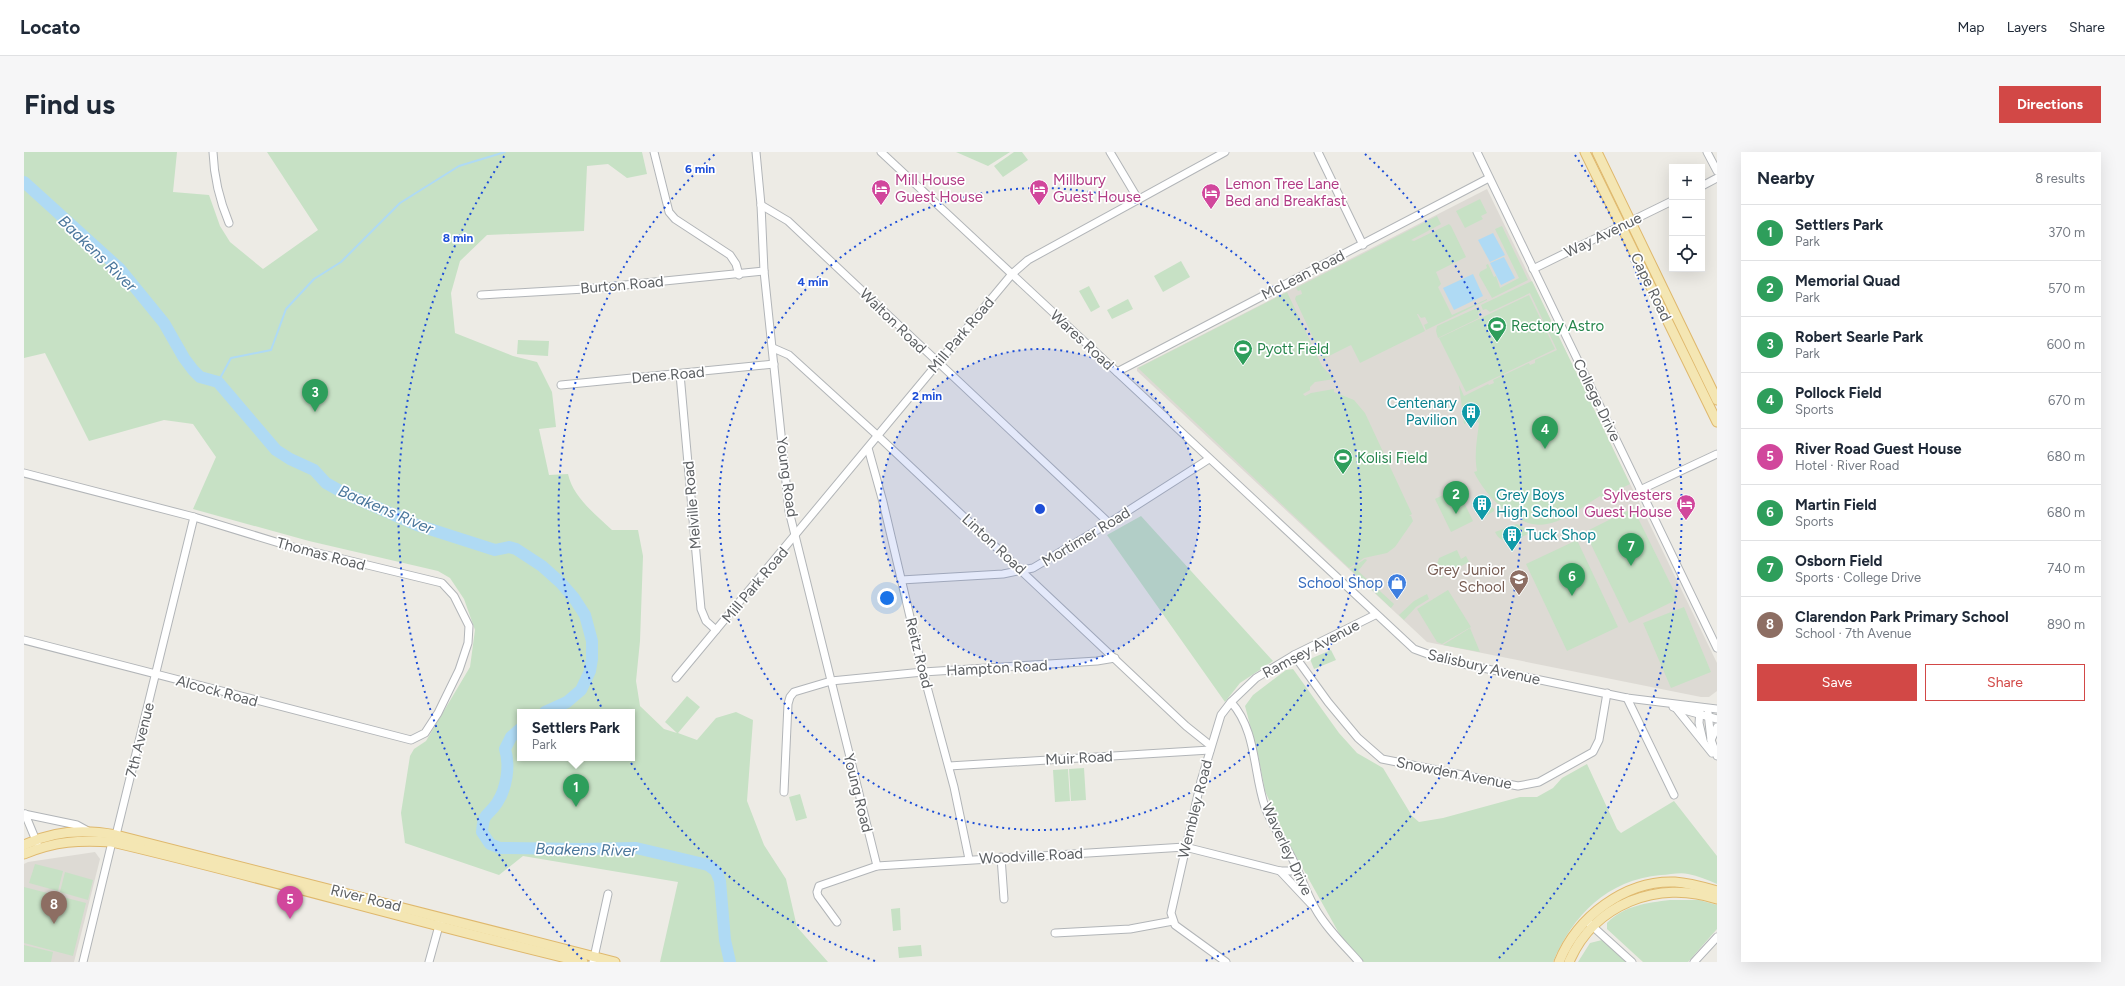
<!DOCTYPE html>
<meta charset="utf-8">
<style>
:root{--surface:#fff;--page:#f6f6f7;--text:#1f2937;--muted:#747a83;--line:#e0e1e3;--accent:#d24846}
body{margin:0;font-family:Figtree,sans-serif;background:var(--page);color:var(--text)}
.controls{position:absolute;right:12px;top:12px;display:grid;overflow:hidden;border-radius:0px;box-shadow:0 4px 16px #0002}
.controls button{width:36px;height:36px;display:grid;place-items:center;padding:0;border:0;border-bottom:1px solid var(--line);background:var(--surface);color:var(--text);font:20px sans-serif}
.you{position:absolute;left:863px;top:446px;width:14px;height:14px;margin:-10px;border:3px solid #fff;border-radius:50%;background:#1a73e8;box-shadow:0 0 0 6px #1a73e833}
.badge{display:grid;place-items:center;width:26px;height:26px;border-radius:50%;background:var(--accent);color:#fff;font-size:13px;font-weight:700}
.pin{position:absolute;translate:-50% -33px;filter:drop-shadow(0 1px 2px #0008)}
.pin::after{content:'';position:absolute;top:21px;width:14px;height:12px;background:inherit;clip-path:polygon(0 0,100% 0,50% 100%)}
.popup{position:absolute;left:493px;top:557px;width:118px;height:52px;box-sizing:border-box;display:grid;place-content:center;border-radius:0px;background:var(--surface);filter:drop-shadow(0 1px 3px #0005);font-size:13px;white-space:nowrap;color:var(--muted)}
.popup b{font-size:15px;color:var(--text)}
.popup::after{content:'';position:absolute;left:50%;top:100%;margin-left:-8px;border:8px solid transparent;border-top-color:var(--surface)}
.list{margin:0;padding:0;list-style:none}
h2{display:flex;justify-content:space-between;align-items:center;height:52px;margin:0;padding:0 16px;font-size:17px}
h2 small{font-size:13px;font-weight:400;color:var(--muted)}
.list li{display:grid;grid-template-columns:26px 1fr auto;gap:12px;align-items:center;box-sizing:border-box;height:56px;padding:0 16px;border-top:1px solid var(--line)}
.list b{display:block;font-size:15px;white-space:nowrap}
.list p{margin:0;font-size:13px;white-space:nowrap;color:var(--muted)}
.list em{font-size:13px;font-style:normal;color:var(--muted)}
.actions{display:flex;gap:8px;padding:12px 16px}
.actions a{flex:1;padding:9px 0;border:1px solid var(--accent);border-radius:0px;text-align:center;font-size:14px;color:var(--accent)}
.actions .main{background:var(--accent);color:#fff}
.icon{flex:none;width:22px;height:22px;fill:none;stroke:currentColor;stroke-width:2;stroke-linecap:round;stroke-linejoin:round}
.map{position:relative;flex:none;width:1693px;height:810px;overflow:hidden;border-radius:0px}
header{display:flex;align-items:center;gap:24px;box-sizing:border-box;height:56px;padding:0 20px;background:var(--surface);border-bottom:1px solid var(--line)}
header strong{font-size:19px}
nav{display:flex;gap:22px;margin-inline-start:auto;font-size:14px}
.intro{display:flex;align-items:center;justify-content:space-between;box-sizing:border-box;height:96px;padding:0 24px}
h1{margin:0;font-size:28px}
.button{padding:10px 18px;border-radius:0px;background:var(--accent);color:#fff;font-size:14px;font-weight:700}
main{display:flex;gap:24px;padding:0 24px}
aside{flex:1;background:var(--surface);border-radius:0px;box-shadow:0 4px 16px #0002}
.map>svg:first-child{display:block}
</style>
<header>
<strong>Locato</strong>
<nav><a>Map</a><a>Layers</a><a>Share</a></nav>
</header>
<div class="intro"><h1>Find us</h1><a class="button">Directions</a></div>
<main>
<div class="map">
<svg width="1693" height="810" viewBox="0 0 1693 810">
<rect width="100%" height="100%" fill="#edebe5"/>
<g fill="#dddad4">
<polygon points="1463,37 1693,511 1693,539 1685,545 1677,545 1403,490 1113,219 1113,216"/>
<polygon points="71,700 76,707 50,810 0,810 0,712 4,710"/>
</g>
<g fill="#c7e1c5" fill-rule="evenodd">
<path d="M0,0h153l-4,40 36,3 11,31 10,16 33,27 55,-39 -51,-78h375l5,22 -20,4 -19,-14 -21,2 -3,65 -97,4 -27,26 -9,32 4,40 58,23 24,6 15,30 4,35 -17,2 10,46 19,-1c5,23 27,40 44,56h26l5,26 -3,85 -4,40 4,25 24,23 13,4 -12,-11 22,-26 13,11 -22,26 19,7 19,-22 20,-6 17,8 -6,81 17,44 22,34 11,48 31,35h-168l18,-80 -155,-26 -24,19 -94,-32 -4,-30 9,-57 4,-7 12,-8 44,-74 5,-37 -11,-31 -14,-21 -12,-7 -129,-30 -116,-32 23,-52 -23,-33 -29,-4 -75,21 -44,-88 -21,5zM496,560h112v46h-112z"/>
<polygon points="932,0 986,0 964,14"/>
<polygon points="990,0 998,0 1004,8 979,25 970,14"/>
<polygon points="1456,47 1463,61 1457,64 1459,67 1441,76 1432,59"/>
<polygon points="1413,64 1417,72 1387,88 1390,89 1425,72 1427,74 1442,105 1412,120 1417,132 1414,135 1428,163 1463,147 1463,148 1402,178 1400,173 1404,171 1401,165 1397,166 1394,162 1393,162 1401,179 1336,211 1327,193 1299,207 1271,147 1272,144 1278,142 1277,138 1274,139 1272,136"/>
<polygon points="1478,74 1504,128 1468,146 1455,123 1456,120 1463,116 1462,113 1464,112 1470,125 1472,124 1476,136 1495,126 1471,77"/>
<polygon points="1157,109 1166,125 1139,140 1130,124"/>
<path d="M1508,129l98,203 -28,14 -2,-2c-15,9 -33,24 -53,28 -29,6 -62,-28 -73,-52l3,-1c-3,-17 0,-31 2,-48l-7,-5 -5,3v2l-3,1 -5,-39 5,11 24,-12 1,1 5,-2 -1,-3 36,-17 1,2 5,-2v-3l22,-10 -27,-57 -40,19 -4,-3 -3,1 -2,-5z"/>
<polygon points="1065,134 1076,155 1067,160 1055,139"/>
<polygon points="1263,140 1298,214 1310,227 1291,230 1286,235 1286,238 1279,242 1281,244 1287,241 1310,237 1310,240 1330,248 1341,261 1388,362 1385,364 1387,364 1389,369 1371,395 1363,401 1340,406 1325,416 1114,216"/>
<polygon points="1505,143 1531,197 1442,240 1415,186"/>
<polygon points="1104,147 1109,157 1088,167 1083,158"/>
<polygon points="1455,155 1457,159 1454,161 1455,166 1414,186 1412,179 1413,174"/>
<polygon points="494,188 525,189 524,204 493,202"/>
<polygon points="1433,336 1449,369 1427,380 1411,347"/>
<polygon points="1457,348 1460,348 1470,357 1470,359 1462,364 1455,350"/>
<polygon points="1609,356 1654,447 1605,471 1561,380"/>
<polygon points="1117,364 1249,509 1216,531 1201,550 1083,383"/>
<path d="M1493,372l15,8c-12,6 -29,17 -37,0z"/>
<polygon points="1553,388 1594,475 1543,499 1502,412"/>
<polygon points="1433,398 1437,407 1442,404 1445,410 1428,419 1427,422 1424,416 1416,420 1419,426 1417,426 1412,415 1415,406"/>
<polygon points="1341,407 1343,408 1334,419 1370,452 1367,456 1326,417"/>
<polygon points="1424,438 1447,475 1418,492 1413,490 1393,457"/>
<polygon points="1403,442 1405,447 1392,455 1380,468 1375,463 1390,449"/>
<polygon points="1660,455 1687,520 1647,536 1619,471"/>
<polygon points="1446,476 1456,500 1419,493"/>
<polygon points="1307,498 1312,508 1290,517 1286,507"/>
<path d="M1269,517l46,64 18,20 26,15 29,48 7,6 24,-4 77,-21h17l16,-9 9,-10 25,-14 30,65 4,4 53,-32 43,55v28c-9,-4 -19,-8 -29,-10 -8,-2 -19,1 -27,1 -54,5 -88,40 -108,87h-189l-24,-27 -52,-93 -23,-51 -7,-36 -13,-49 8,-11 33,-25z"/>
<polygon points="1060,616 1062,648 1047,649 1045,617"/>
<polygon points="1044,617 1046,649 1031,650 1029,618"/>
<polygon points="776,642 783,666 772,669 765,645"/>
<polygon points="11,712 39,719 34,739 5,731"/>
<polygon points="41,720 69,728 64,748 36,740"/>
<polygon points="0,735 62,751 49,804 0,791"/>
<path d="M1646,748h29l18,5v24l-29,33h-45l-36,-33v-6c18,-18 40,-20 63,-23z"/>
<polygon points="876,756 877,778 869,779 867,757"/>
<polygon points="1578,788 1602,810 1554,810 1566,791"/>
<polygon points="0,793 29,800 27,810 0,810"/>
<polygon points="897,793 898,804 875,806 874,795"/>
</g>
<g fill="#afdaf4">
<polygon points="1469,81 1481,103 1466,110 1454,88"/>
<polygon points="1480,105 1491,126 1477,133 1466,111"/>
<polygon points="1449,122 1459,144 1430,158 1419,136"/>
</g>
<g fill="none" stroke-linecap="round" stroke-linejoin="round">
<polyline stroke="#afdaf4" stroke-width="2" points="194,230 207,206 247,198 262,157 290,127 317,110 376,51 435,14 481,0"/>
<g stroke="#afdaf4" stroke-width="12">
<polyline points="0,30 96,117 140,171 160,206 169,218 176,225 194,230 252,298 266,307 290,318 302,331 318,340 393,373 471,398 485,395 492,397 518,414 537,431 550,446 561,463 568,489 568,507 566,519 557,538 543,550 521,560"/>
<path d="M496,577l-9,8 -6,12c5,16 2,39 -8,54 -10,15 -13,7 -15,29l8,12 10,4 82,1 54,-1 72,17 8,6 4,10 5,59 5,22"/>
</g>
<g stroke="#b2b5b8" stroke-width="9">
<g id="minor">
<path d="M189,0c1,26 6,47 16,71"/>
<polyline points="630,0 645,60 651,67 706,103 712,112 715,123"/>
<polyline points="732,0 737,53 740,119 765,359 853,714"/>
<polyline points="857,0 1390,497 1420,508 1603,546 1693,557"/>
<polyline points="1086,0 1114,47"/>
<polyline points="1294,0 1339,93"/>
<polyline points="1453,0 1693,496"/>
<polyline points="1683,0 1693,19"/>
<polyline points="1678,34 1693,26"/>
<polyline points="737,53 764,69 1085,371"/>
<polyline points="1509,117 1648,49"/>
<polyline points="457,143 561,137 740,119"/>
<polyline points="749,196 765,203 854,284 1162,574 1187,594"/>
<polyline points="1093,220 1465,26"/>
<polyline points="656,222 677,457 682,469 692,478"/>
<polyline points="537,233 750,212"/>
<polyline points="844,296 859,350 899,520 930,635 945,707"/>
<polyline points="0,321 170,365 265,394 418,431 430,444 445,474 444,491 435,518 414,561 401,581 387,588 0,488"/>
<polyline points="1616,338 1693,302"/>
<polyline points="877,428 979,422 1009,416 1085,371 1185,307"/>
<polyline points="1270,503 1304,550 1334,586 1358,607 1494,634 1515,630 1569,600 1575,588 1583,541"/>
<polyline points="652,526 988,122 1004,108 1201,0"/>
<polyline points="1603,546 1650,643"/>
<path d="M1207,550c26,29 22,70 34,105 7,18 18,34 27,51 8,16 14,34 23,50 11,20 29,37 44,54"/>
<polyline points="1649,555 1693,567"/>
<polyline points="1651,555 1688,601"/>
<polyline points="1676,559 1675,571 1679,588"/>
<polyline points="1684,561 1687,588"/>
<polyline points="1693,575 1687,588 1693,604"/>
<polyline points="925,614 1186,598"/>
<polyline points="760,640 764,552 766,545 770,540 807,529 899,520 1073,509 1091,506"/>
<polyline points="0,662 53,673 64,679"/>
<polyline points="1,662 13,691"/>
<polyline points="977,705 980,747"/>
<polyline points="1256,719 1287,752"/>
<polyline points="813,770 794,744 793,740 795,734 853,714 1161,695 1256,719 1267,719 1273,716"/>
<polyline points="1566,772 1608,810"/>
<polyline points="1031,781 1106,777 1149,769"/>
<polyline points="59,810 88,690 92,683 170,365"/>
<polyline points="405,810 416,770"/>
<polyline points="569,810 584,742"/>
<polyline points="1202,810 1151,773 1147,761 1177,629 1197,563 1207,550 1232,526 1270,503 1351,463"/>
<polyline points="1670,810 1693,785"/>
</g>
</g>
<g stroke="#dfb86d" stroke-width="11">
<g id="major">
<polyline points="1561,0 1693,270"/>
<polyline points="1573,0 1693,248"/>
<path d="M0,693c30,-15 60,-16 92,-10l499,127"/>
<path d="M0,702c32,-13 55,-14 88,-12 158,37 313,83 471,120"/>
<path d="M1535,810c18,-45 66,-82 116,-80 15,1 28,5 42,9"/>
<path d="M1545,810c25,-58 89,-83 148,-63"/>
</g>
</g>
<use href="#minor" stroke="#fff" stroke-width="7"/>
<use href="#major" stroke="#f4e6b3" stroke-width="9"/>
</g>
<circle cx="1016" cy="357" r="160" fill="#1d4ed8" fill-opacity=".12"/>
<g fill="none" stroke="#1d4ed8" stroke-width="2" stroke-dasharray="2 4">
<circle cx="1016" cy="357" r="160"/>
<circle cx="1016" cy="357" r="321"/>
<path d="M851 809A481 481 0 0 1 691 2M1341 2A481 481 0 0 1 1181 809"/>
<path d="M558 807A642 642 0 0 1 481 3M1551 3A642 642 0 0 1 1474 807"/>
</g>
<defs>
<g id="hotel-pin" transform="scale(1)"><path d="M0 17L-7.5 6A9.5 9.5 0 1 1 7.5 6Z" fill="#d1479c" stroke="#fff"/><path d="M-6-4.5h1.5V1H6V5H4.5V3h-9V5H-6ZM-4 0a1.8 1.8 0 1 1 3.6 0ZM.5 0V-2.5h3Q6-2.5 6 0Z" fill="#fff"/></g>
<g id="stadium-pin" transform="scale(1)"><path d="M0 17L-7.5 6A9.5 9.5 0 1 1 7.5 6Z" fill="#2e9e5b" stroke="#fff"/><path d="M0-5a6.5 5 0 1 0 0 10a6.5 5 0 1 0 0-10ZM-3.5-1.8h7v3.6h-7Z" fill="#fff"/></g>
<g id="building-pin" transform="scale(1)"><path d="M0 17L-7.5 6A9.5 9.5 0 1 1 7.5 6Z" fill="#0f9aa8" stroke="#fff"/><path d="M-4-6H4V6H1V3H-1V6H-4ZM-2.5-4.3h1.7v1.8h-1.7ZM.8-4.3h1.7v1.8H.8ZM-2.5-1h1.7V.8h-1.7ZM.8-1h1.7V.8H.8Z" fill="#fff"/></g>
<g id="school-pin" transform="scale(1)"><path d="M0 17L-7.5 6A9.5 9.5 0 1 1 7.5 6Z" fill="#8d6e63" stroke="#fff"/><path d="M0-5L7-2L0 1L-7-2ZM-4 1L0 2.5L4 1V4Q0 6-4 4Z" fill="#fff"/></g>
<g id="shop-pin" transform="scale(1)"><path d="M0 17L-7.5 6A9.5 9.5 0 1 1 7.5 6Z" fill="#3f7fe0" stroke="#fff"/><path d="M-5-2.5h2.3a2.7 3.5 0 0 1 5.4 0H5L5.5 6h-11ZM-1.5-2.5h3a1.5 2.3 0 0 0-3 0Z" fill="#fff"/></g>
</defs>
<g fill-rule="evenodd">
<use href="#hotel-pin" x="857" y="37"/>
<use href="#hotel-pin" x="1015" y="37"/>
<use href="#hotel-pin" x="1187" y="41"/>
<use href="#stadium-pin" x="1473" y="174"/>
<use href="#stadium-pin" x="1219" y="197"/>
<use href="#building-pin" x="1447" y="260"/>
<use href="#stadium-pin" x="1319" y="306"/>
<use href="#building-pin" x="1458" y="352"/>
<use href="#hotel-pin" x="1662" y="352"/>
<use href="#building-pin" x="1488" y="383"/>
<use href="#school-pin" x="1495" y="427"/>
<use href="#shop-pin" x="1373" y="431"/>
</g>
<g text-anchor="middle" stroke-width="3.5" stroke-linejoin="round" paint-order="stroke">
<g font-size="15" fill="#b23c85" stroke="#fff" text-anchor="start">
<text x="871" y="33">Mill House<tspan x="871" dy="17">Guest House</tspan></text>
<text x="1029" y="33">Millbury<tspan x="1029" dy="17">Guest House</tspan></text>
<text x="1201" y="37">Lemon Tree Lane<tspan x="1201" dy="17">Bed and Breakfast</tspan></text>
<text x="1648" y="348" text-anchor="end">Sylvesters<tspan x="1648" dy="17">Guest House</tspan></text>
</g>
<g font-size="15" fill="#5d6063" stroke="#fff">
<text transform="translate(1579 83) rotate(-26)" y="5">Way Avenue</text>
<text transform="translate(1279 123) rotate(-27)" y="5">McLean Road</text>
<text transform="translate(598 133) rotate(-5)" y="5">Burton Road</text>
<text transform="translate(1627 135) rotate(64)" y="5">Cape Road</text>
<text transform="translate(869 169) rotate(44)" y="5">Walton Road</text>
<text transform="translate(937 183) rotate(-50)" y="5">Mill Park Road</text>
<text transform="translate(1058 188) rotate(43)" y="5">Wares Road</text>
<text transform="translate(644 223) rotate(-5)" y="5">Dene Road</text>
<text transform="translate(1573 248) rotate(64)" y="5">College Drive</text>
<text transform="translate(763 325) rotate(82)" y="5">Young Road</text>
<text transform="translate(668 353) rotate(-95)" y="5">Melville Road</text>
<text transform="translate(1062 385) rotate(-31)" y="5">Mortimer Road</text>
<text transform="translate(970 392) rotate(43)" y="5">Linton Road</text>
<text transform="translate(297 402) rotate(15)" y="5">Thomas Road</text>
<text transform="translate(731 433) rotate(-50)" y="5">Mill Park Road</text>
<text transform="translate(1287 497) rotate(-28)" y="5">Ramsey Avenue</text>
<text transform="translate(895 501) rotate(76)" y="5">Reitz Road</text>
<text transform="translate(1460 515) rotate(13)" y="5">Salisbury Avenue</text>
<text transform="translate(973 516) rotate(-3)" y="5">Hampton Road</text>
<text transform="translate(193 539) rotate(15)" y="5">Alcock Road</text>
<text transform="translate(116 588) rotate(-76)" y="5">7th Avenue</text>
<text transform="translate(1055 606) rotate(-3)" y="5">Muir Road</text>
<text transform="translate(1430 621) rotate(11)" y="5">Snowden Avenue</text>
<text transform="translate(834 641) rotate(76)" y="5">Young Road</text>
<text transform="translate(1171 657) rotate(-76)" y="5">Wembley Road</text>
<text transform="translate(1263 697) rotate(65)" y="5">Waverley Drive</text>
<text transform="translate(1007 704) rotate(-3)" y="5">Woodville Road</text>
<text transform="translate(342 746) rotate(14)" y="5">River Road</text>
</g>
<g font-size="15" fill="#27864d" stroke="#fff" text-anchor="start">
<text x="1487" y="179">Rectory Astro</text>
<text x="1233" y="202">Pyott Field</text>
<text x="1333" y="311">Kolisi Field</text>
</g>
<g font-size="15" fill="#0d838f" stroke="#fff" text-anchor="start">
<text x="1433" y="256" text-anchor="end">Centenary<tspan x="1433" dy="17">Pavilion</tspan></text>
<text x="1472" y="348">Grey Boys<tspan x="1472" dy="17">High School</tspan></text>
<text x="1502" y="388">Tuck Shop</text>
</g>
<g font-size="15" fill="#785e54" stroke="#fff" text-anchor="end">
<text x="1481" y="423">Grey Junior<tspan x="1481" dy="17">School</tspan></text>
</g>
<g font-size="15" fill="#366cbe" stroke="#fff" text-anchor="end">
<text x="1359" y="436">School Shop</text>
</g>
<g font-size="16" font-style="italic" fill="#4b779c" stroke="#fff">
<text transform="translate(74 101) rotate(44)" y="6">Baakens River</text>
<text transform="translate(362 357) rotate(23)" y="6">Baakens River</text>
<text transform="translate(562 697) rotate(1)" y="6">Baakens River</text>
</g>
</g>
<circle cx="1016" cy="357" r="6" fill="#1d4ed8" stroke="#fff" stroke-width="2"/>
<g font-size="12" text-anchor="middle" font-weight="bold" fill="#1d4ed8" stroke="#fff" stroke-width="3.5" stroke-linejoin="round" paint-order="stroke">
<text x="676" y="21">6 min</text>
<text x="434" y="90">8 min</text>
<text x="789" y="134">4 min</text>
<text x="903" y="248">2 min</text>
</g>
</svg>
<div class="controls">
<button>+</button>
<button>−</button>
<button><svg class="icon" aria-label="locate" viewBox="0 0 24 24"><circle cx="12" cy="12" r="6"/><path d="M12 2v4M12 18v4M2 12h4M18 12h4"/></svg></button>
</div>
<div class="you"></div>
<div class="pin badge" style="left:552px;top:655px;background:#2e9e5b">1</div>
<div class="popup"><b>Settlers Park</b>Park</div>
<div class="pin badge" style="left:1432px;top:362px;background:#2e9e5b">2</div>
<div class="pin badge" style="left:291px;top:260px;background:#2e9e5b">3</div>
<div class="pin badge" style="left:1521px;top:297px;background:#2e9e5b">4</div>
<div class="pin badge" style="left:266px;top:767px;background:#d1479c">5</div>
<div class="pin badge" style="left:1548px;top:444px;background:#2e9e5b">6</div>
<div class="pin badge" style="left:1607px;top:414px;background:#2e9e5b">7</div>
<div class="pin badge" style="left:30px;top:772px;background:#8d6e63">8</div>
</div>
<aside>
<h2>Nearby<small>8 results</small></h2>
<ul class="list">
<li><span class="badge" style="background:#2e9e5b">1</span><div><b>Settlers Park</b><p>Park</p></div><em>370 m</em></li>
<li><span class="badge" style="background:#2e9e5b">2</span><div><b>Memorial Quad</b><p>Park</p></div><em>570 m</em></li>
<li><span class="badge" style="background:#2e9e5b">3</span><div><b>Robert Searle Park</b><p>Park</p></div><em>600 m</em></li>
<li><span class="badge" style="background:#2e9e5b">4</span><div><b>Pollock Field</b><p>Sports</p></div><em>670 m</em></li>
<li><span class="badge" style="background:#d1479c">5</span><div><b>River Road Guest House</b><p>Hotel · River Road</p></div><em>680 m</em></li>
<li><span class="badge" style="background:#2e9e5b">6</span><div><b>Martin Field</b><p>Sports</p></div><em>680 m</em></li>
<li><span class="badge" style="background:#2e9e5b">7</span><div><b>Osborn Field</b><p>Sports · College Drive</p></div><em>740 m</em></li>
<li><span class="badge" style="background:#8d6e63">8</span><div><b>Clarendon Park Primary School</b><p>School · 7th Avenue</p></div><em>890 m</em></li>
</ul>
<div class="actions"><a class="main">Save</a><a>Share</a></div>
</aside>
</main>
